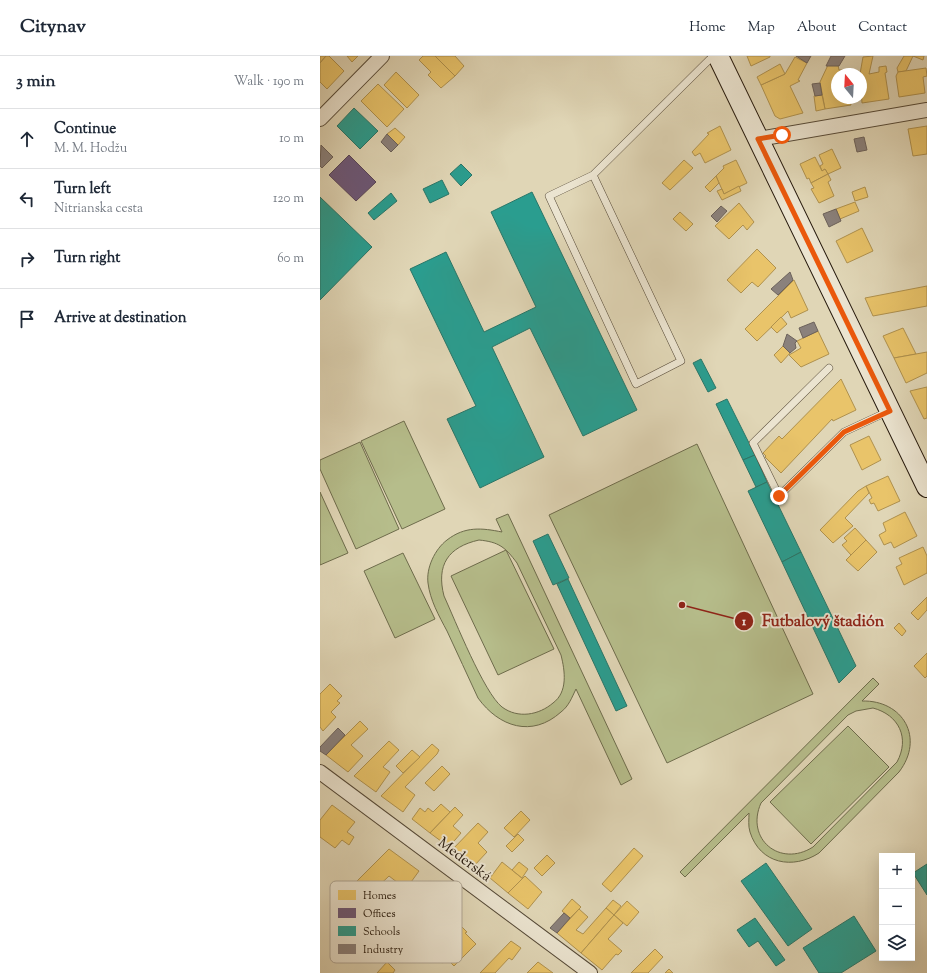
<!DOCTYPE html>
<meta charset="utf-8">
<style>
:root{--surface:#fff;--page:#f6f6f7;--text:#1f2937;--muted:#747a83;--line:#e0e1e3}
body{margin:0;font-family:"Sorts Mill Goudy",serif;background:var(--page);color:var(--text)}
.controls{position:absolute;right:12px;bottom:12px;display:grid;overflow:hidden;border-radius:0px;box-shadow:0 4px 16px #0002}
.controls button{width:36px;height:36px;display:grid;place-items:center;padding:0;border:0;border-bottom:1px solid var(--line);background:var(--surface);color:var(--text);font:20px sans-serif}
.compass{position:absolute;left:511px;top:12px;width:36px;height:36px;border-radius:50%;background:var(--surface);box-shadow:0 4px 16px #0002;rotate:342deg}
.stop{position:absolute;width:12px;height:12px;margin:-9px;border:3px solid #ea580c;border-radius:50%;background:#fff}
.stop.end{background:#ea580c;border-color:#fff;box-shadow:0 1px 4px #0008}
.list{margin:0;padding:0;list-style:none}
h2{display:flex;justify-content:space-between;align-items:center;height:52px;margin:0;padding:0 16px;font-size:17px}
h2 small{font-size:13px;font-weight:400;color:var(--muted)}
.list li{display:grid;grid-template-columns:26px 1fr auto;gap:12px;align-items:center;box-sizing:border-box;height:60px;padding:0 16px;border-top:1px solid var(--line)}
.list b{display:block;font-size:15px;white-space:nowrap}
.list p{margin:0;font-size:13px;white-space:nowrap;color:var(--muted)}
.list em{font-size:13px;font-style:normal;color:var(--muted)}
.icon{flex:none;width:22px;height:22px;fill:none;stroke:currentColor;stroke-width:2;stroke-linecap:round;stroke-linejoin:round}
.map{position:relative;flex:none;width:607px;height:917px;overflow:hidden}
header{display:flex;align-items:center;gap:24px;box-sizing:border-box;height:56px;padding:0 20px;background:var(--surface);border-bottom:1px solid var(--line)}
header strong{font-size:19px}
nav{display:flex;gap:22px;margin-inline-start:auto;font-size:14px}
main{display:flex}
aside{flex:1;background:var(--surface)}
.map>svg:first-child{display:block}
</style>
<header>
<strong>Citynav</strong>
<nav><a>Home</a><a>Map</a><a>About</a><a>Contact</a></nav>
</header>
<main>
<aside>
<h2>3 min<small>Walk · 190 m</small></h2>
<ul class="list">
<li><svg class="icon" aria-label="ahead" viewBox="0 0 24 24"><path d="M12 20V5M6 11l6-6 6 6"/></svg><div><b>Continue</b><p>M. M. Hodžu</p></div><em>10 m</em></li>
<li><svg class="icon" aria-label="left" viewBox="0 0 24 24"><path d="M17 20v-9H6M10 6l-5 5 5 5"/></svg><div><b>Turn left</b><p>Nitrianska cesta</p></div><em>120 m</em></li>
<li><svg class="icon" aria-label="right" viewBox="0 0 24 24"><path d="M7 20v-9h11M14 6l5 5-5 5"/></svg><div><b>Turn right</b></div><em>60 m</em></li>
<li><svg class="icon" aria-label="arrive" viewBox="0 0 24 24"><path d="M6 21V4h12l-3 4 3 4H6"/></svg><div><b>Arrive at destination</b></div></li>
</ul>
</aside>
<div class="map">
<svg width="607" height="917" viewBox="0 0 607 917">
<rect width="100%" height="100%" fill="#e0d6b6"/>
<filter id="stains"><feTurbulence type="fractalNoise" baseFrequency=".005" numOctaves="4"/><feColorMatrix values="0 0 0 0 .2 0 0 0 0 .09 0 0 0 0 .02 0 0 0 .5 -.17"/></filter>
<radialGradient id="worn" r=".72"><stop offset=".6" stop-color="#630" stop-opacity="0"/><stop offset="1" stop-color="#630" stop-opacity=".3"/></radialGradient>
<g fill="#b6bd8b" stroke="#6e6c4c" fill-rule="evenodd">
<polygon points="84,365 125,453 82,473 41,385"/>
<polygon points="40,386 79,473 36,493 0,413 0,404"/>
<polygon points="377,388 493,638 347,707 229,459"/>
<polygon points="0,436 28,497 0,509"/>
<path d="M188,458l124,265 -11,6 -45,-96c-4,8 -7,17 -15,23 -29,26 -62,15 -83,-14 -10,-22 -21,-45 -31,-67 -8,-15 -17,-31 -19,-48 -2,-15 7,-34 19,-43 18,-14 35,-12 55,-8l-6,-13zM159,484c20,2 26,7 38,23l44,92c4,16 7,37 -8,48 -14,12 -35,16 -51,4 -18,-14 -47,-87 -58,-111 -8,-31 4,-49 35,-56z"/>
<polygon points="186,494 234,593 178,619 131,520"/>
<polygon points="83,497 115,563 75,582 44,515"/>
<path d="M553,622l6,6 -17,17c41,-1 63,37 37,71l-80,81c-26,17 -59,11 -69,-21 -2,-6 -1,-13 -1,-19l-64,64 -5,-5zM553,652c26,7 37,30 24,54l-84,85c-33,21 -68,-8 -52,-44l87,-88 8,-4z"/>
<polygon points="528,670 569,711 491,788 450,746"/>
</g>
<g fill="#e9c46a" stroke="#af914e">
<polygon points="0,0 6,0 0,7"/>
<polygon points="6,0 9,0 24,15 7,33 0,26 0,7"/>
<polygon points="27,0 38,0 32,6"/>
<polygon points="103,0 115,0 135,20 121,32 108,19 111,16 99,4"/>
<polygon points="115,0 135,0 144,10 135,20"/>
<polygon points="427,0 450,0 450,1 431,10"/>
<polygon points="553,0 549,18 559,16 559,11 566,10 567,16 565,17 569,43 542,47 540,18 543,1"/>
<polygon points="584,0 593,0 586,15 578,16 577,12"/>
<polygon points="593,0 604,0 603,4"/>
<polygon points="475,1 487,7 478,24 480,25 470,30 483,57 460,63 455,60 441,29 465,18"/>
<polygon points="460,8 465,18 441,29 437,21"/>
<polygon points="508,9 518,9 519,14 525,14 526,18 517,18 517,42 530,42 531,49 505,53 500,26"/>
<polygon points="606,12 607,20 603,21 605,37 579,41 576,20 578,16"/>
<polygon points="76,16 99,39 87,52 64,29"/>
<polygon points="58,28 84,53 67,71 41,45"/>
<polygon points="502,39 505,53 496,55 494,40"/>
<polygon points="400,70 411,94 385,107 380,97 375,100 372,96 389,78 387,77"/>
<polygon points="607,70 607,98 593,100 588,73"/>
<polygon points="75,72 85,81 78,89 67,78"/>
<polygon points="512,93 521,112 508,118 505,113 502,115 500,110 503,108 499,99"/>
<polygon points="495,101 502,115 505,113 508,118 491,127 489,122 487,123 480,108"/>
<polygon points="364,104 373,112 350,134 342,127"/>
<polygon points="416,104 427,127 404,138 396,120 404,112 403,110"/>
<polygon points="508,118 511,124 508,126 514,140 499,147 491,133 494,132 491,127"/>
<polygon points="396,120 399,127 390,136 385,131"/>
<polygon points="419,130 421,135 402,144 397,135 402,133 404,138"/>
<polygon points="545,131 548,141 535,145 532,136"/>
<polygon points="535,146 539,155 520,163 516,153"/>
<polygon points="419,147 434,166 427,174 423,169 409,183 395,170"/>
<polygon points="360,156 373,168 366,175 353,163"/>
<polygon points="542,172 553,195 527,207 516,185"/>
<polygon points="437,193 456,212 438,231 432,226 421,237 407,224"/>
<polygon points="474,224 488,254 471,262 468,255 437,285 425,273"/>
<polygon points="607,230 607,250 553,260 545,242"/>
<polygon points="461,261 467,268 457,277 451,271"/>
<polygon points="583,272 596,298 574,302 563,280"/>
<polygon points="498,275 509,298 481,311 469,299 481,292 477,285"/>
<polygon points="463,290 470,297 461,307 454,299"/>
<polygon points="607,296 607,317 586,327 574,302"/>
<polygon points="521,323 536,354 513,365 512,363 461,417 445,401 446,400 443,397 459,380 462,383"/>
<polygon points="607,331 607,362 604,363 590,335"/>
<polygon points="549,380 561,404 542,414 530,389"/>
<polygon points="568,420 580,445 558,455 554,447 551,448 549,444 552,442 546,430"/>
<polygon points="546,430 549,437 525,462 533,470 513,487 500,474 538,435"/>
<polygon points="585,456 597,480 574,492 571,486 564,489 559,479 566,475 563,467"/>
<polygon points="535,472 546,484 531,499 522,489 527,485 524,482"/>
<polygon points="546,484 557,496 538,515 526,504"/>
<polygon points="603,491 607,500 607,517 584,529 576,511 582,508 579,502"/>
<polygon points="607,541 607,554 598,564 591,557"/>
<polygon points="579,567 586,575 582,580 574,572"/>
<polygon points="607,597 607,620 605,622 594,610"/>
<polygon points="10,628 22,640 17,645 20,647 11,656 16,661 3,675 0,671 0,638"/>
<polygon points="40,665 48,673 31,689 43,700 28,716 6,699"/>
<polygon points="69,685 79,694 63,711 70,716 56,736 34,720"/>
<polygon points="112,688 119,694 117,698 85,731 95,739 83,756 61,740"/>
<polygon points="92,694 100,701 83,717 76,710"/>
<polygon points="122,710 130,718 114,735 105,727"/>
<polygon points="121,748 130,756 110,777 92,763 100,752 105,756 108,752 113,756"/>
<polygon points="12,749 35,766 27,776 34,781 29,789 22,784 15,792 0,781 0,764"/>
<polygon points="135,751 143,759 133,770 141,777 129,791 110,777"/>
<polygon points="201,755 210,764 194,781 184,772"/>
<polygon points="158,767 168,776 158,787 167,796 154,810 132,794"/>
<polygon points="198,778 204,784 192,796 186,790"/>
<polygon points="314,792 323,800 291,836 282,828"/>
<polygon points="69,793 99,815 86,833 69,820 49,839 36,826"/>
<polygon points="227,799 235,807 222,820 214,812"/>
<polygon points="182,806 203,823 188,837 170,822"/>
<polygon points="199,806 208,813 202,822 192,814"/>
<polygon points="205,820 222,836 208,853 188,837"/>
<polygon points="252,843 261,851 250,862 242,855"/>
<polygon points="293,844 301,850 294,859 286,852"/>
<polygon points="307,845 319,856 307,870 294,859"/>
<polygon points="286,852 294,859 261,897 237,877 259,853 268,861 256,874 263,878"/>
<polygon points="123,856 138,871 140,869 147,876 145,877 156,888 134,910 127,903 122,907 97,883"/>
<polygon points="294,859 303,867 288,883 302,895 298,899 296,898 282,914 261,897"/>
<polygon points="191,885 201,892 192,904 189,902 175,917 160,917"/>
<polygon points="335,893 343,901 328,917 311,917"/>
<polygon points="67,906 75,914 73,917 57,917"/>
<polygon points="218,906 233,917 207,917"/>
<polygon points="349,913 353,917 345,917"/>
</g>
<polygon fill="#6d597a" stroke="#584659" points="29,99 56,126 36,145 9,119"/>
<g fill="#2a9d8f" stroke="#297668">
<polygon points="34,52 58,75 40,93 17,70"/>
<polygon points="141,108 152,119 141,130 130,118"/>
<polygon points="122,124 129,138 110,147 103,133"/>
<polygon points="212,136 317,354 263,380 210,272 172,291 224,401 160,432 127,363 156,350 90,213 126,196 164,276 216,251 171,156"/>
<polygon points="71,137 77,145 54,164 48,157"/>
<polygon points="0,141 52,191 0,244"/>
<polygon points="381,303 396,332 388,336 373,307"/>
<polygon points="407,343 435,399 423,404 396,348"/>
<polygon points="435,399 447,426 436,431 423,404"/>
<polygon points="447,426 481,496 462,506 428,435"/>
<polygon points="228,478 249,522 233,529 213,485"/>
<polygon points="481,496 536,610 519,627 462,506"/>
<polygon points="248,523 307,650 296,655 237,528"/>
<polygon points="446,807 492,873 468,890 421,825"/>
<polygon points="607,808 607,839 593,817"/>
<polygon points="534,860 556,895 521,917 499,917 483,892"/>
<polygon points="435,862 465,904 456,910 438,885 429,891 417,874"/>
</g>
<g fill="#8a817c" stroke="#6c625b">
<polygon points="476,0 491,0 487,7"/>
<polygon points="511,0 525,0 519,10 506,10"/>
<polygon points="500,27 502,39 495,40 492,28"/>
<polygon points="67,78 78,89 71,96 61,86"/>
<polygon points="544,81 547,94 537,96 534,83"/>
<polygon points="1,89 13,101 2,112 0,110"/>
<polygon points="401,150 407,155 397,166 391,160"/>
<polygon points="516,153 521,165 509,171 503,158"/>
<polygon points="470,216 473,224 458,239 451,233"/>
<polygon points="494,266 498,275 483,282 479,272"/>
<polygon points="467,278 477,285 475,287 476,292 470,297 463,290"/>
<polygon points="18,672 25,679 6,699 0,695 0,691"/>
<polygon points="244,857 250,862 237,877 230,872"/>
</g>
<g fill="none" stroke-linecap="round" stroke-linejoin="round">
<g stroke="#554937" stroke-width="8">
<g id="lane">
<polyline points="273,119 361,305 316,328 229,140 273,119 393,0"/>
<polyline points="509,312 433,387 459,440 524,376 569,355"/>
</g>
</g>
<g stroke="#554937" stroke-width="16">
<g id="street">
<polyline points="0,63 62,0"/>
<polyline points="438,83 607,54"/>
<polyline points="0,716 270,917"/>
</g>
</g>
<g stroke="#271a0d" stroke-width="22">
<polyline id="secondary" points="398,0 607,431"/>
</g>
<use href="#lane" stroke="#ebe4d0" stroke-width="7"/>
<use href="#street" stroke="#ebe4d0" stroke-width="14"/>
<use href="#secondary" stroke="#ebe4d0" stroke-width="20"/>
</g>
<g fill="none" stroke-linecap="round" stroke-linejoin="round">
<polyline stroke="#ea580c" stroke-width="5" points="459,440 524,376 570,355 438,83 462,79"/>
</g>
<g text-anchor="middle" stroke-width="4" stroke-linejoin="round" paint-order="stroke">
<g font-size="15" fill="#271a0d" stroke="#ebe4d0">
<text transform="translate(145 803) rotate(37)" y="5">Mederská</text>
</g>
</g>
<rect x="10" y="825" width="132" height="82" rx="6" fill="#ebe4d0" stroke="#b0a796" stroke-width="1"/>
<rect x="18" y="834" width="18" height="10" fill="#e9c46a"/>
<rect x="18" y="852" width="18" height="10" fill="#6d597a"/>
<rect x="18" y="870" width="18" height="10" fill="#2a9d8f"/>
<rect x="18" y="888" width="18" height="10" fill="#8a817c"/>
<g font-size="11" fill="#271a0d">
<text x="43" y="843">Homes</text>
<text x="43" y="861">Offices</text>
<text x="43" y="879">Schools</text>
<text x="43" y="897">Industry</text>
</g>
<path fill="none" stroke="#8f2418" stroke-width="1.5" d="M362 549L424 565"/>
<g fill="#8f2418" stroke="#ebe4d0" stroke-width="1.5">
<circle cx="362" cy="549" r="4"/>
<circle cx="424" cy="565" r="10"/>
</g>
<g font-size="12" text-anchor="middle" font-weight="bold" fill="#fff">
<text x="424" y="569">1</text>
</g>
<g font-size="16" text-anchor="middle" font-weight="bold" fill="#8f2418" stroke="#ebe4d0" stroke-width="4" stroke-linejoin="round" paint-order="stroke">
<text x="503" y="570">Futbalový štadión</text>
</g>
<rect width="100%" height="100%" filter="url(#stains)"/>
<rect width="100%" height="100%" fill="url(#worn)"/>
</svg>
<div class="controls">
<button>+</button>
<button>−</button>
<button><svg class="icon" aria-label="layers" viewBox="0 0 24 24"><path d="M12 4l9 5-9 5-9-5zM3 14l9 5 9-5"/></svg></button>
</div>
<svg class="compass" viewBox="-18 -18 36 36"><path d="M0-13l5 13h-10z" fill="#e53935"/><path d="M0 13l5-13h-10z" fill="#747a83"/></svg>
<div class="stop" style="left:462px;top:79px"></div>
<div class="stop end" style="left:459px;top:440px"></div>
</div>
</main>
